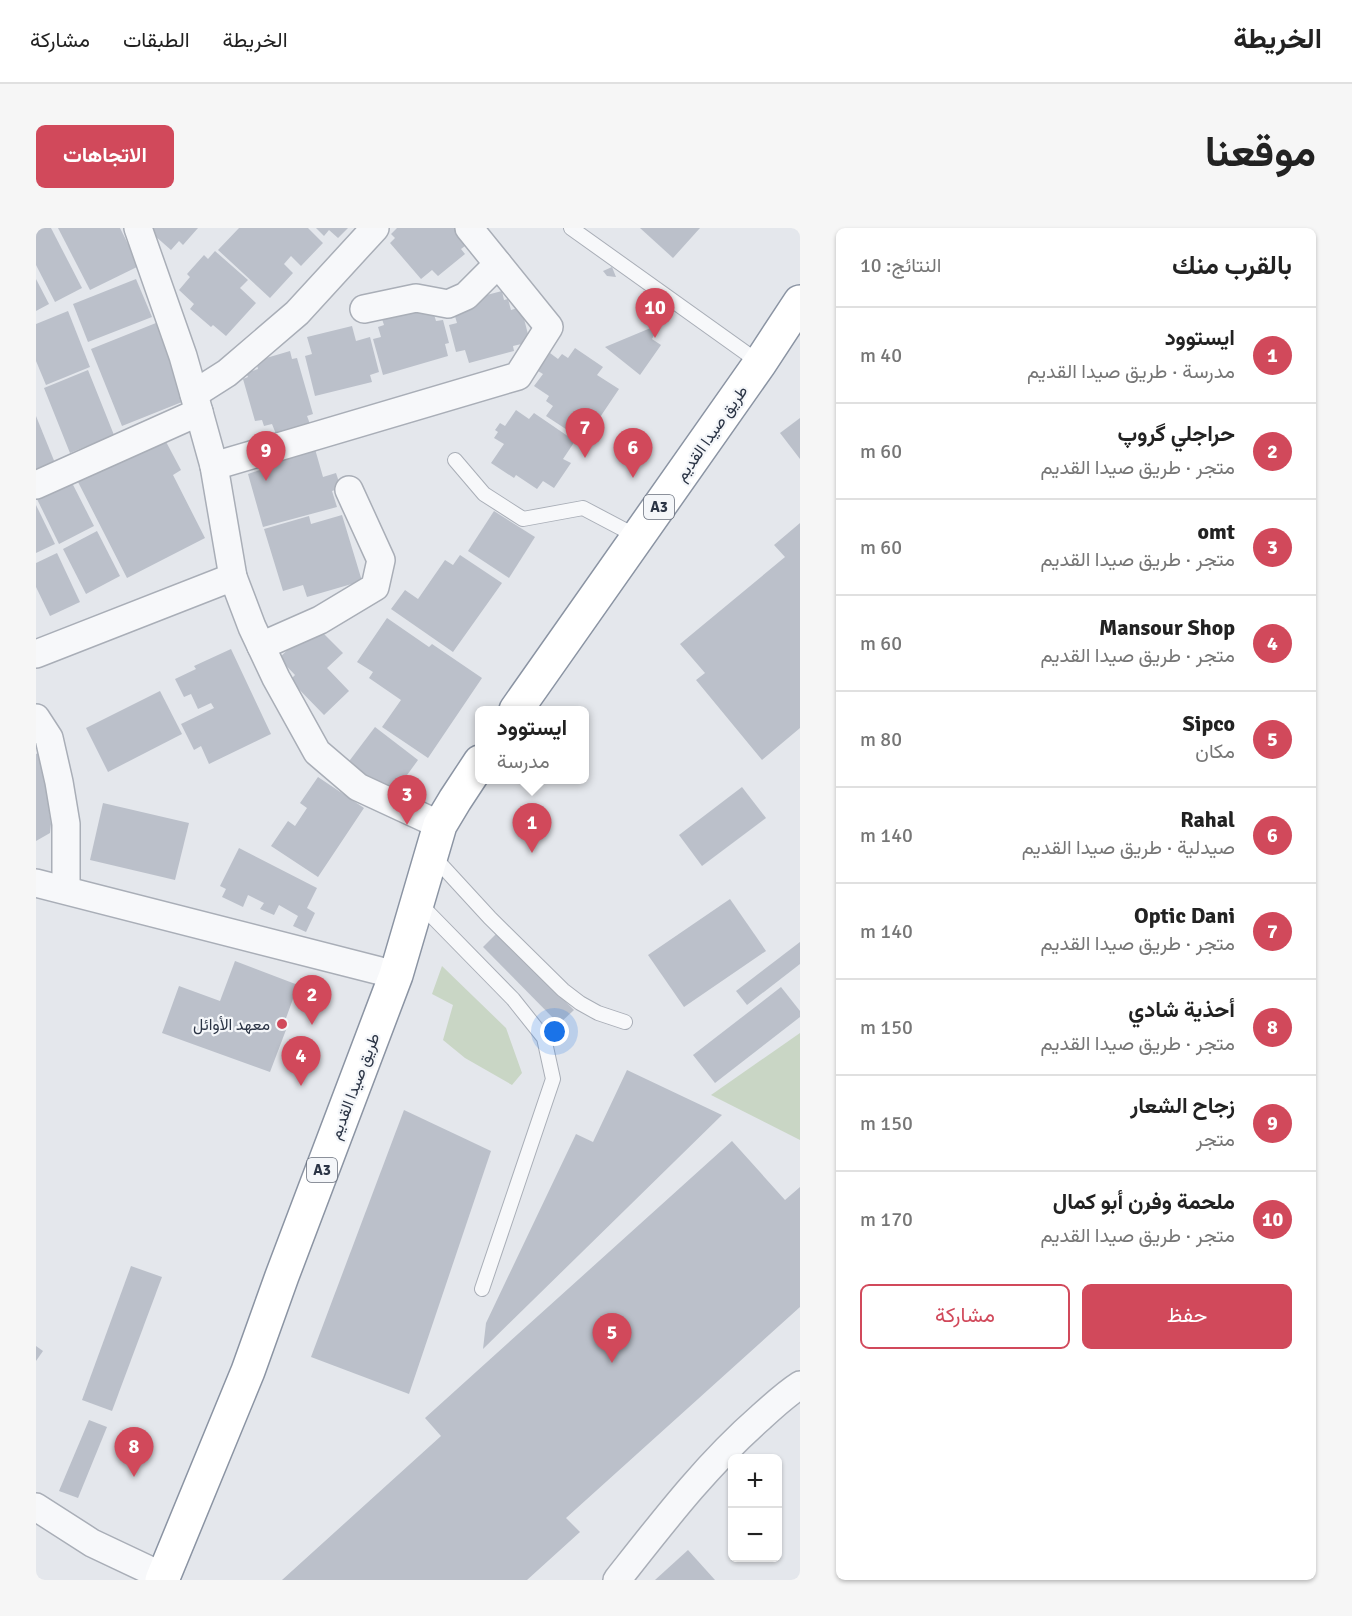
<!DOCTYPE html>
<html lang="ar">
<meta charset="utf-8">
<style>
:root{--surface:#fff;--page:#f6f6f6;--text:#222;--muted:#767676;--line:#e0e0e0;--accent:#d1495b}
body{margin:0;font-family:Signika,Vazirmatn,sans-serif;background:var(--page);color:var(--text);direction:rtl}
.controls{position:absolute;right:18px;bottom:18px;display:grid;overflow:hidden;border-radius:9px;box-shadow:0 2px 4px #0004}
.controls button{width:54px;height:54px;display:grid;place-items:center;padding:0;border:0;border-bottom:2px solid var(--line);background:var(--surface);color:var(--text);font:30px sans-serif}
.you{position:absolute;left:519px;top:804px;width:21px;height:21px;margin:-15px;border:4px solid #fff;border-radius:50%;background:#1a73e8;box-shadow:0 0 0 9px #1a73e833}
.badge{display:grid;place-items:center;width:39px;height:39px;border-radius:50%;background:var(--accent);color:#fff;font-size:20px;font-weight:700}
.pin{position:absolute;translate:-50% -50px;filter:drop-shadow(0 2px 3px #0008)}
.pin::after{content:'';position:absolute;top:32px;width:21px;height:18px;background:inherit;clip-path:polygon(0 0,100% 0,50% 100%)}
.popup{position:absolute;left:439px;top:478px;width:114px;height:78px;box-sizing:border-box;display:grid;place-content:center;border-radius:9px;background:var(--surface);filter:drop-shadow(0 2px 4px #0005);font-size:20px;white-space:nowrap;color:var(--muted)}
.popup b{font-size:22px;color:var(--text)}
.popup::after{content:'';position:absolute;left:50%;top:100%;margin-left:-12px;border:12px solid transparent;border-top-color:var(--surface)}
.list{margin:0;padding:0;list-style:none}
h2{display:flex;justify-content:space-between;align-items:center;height:78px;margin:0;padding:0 24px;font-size:26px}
h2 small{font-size:20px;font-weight:400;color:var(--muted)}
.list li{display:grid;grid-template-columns:39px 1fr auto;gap:18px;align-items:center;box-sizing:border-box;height:96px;padding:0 24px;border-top:2px solid var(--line)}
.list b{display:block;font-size:22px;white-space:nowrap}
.list p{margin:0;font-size:20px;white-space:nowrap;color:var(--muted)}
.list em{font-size:20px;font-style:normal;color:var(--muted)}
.actions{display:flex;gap:12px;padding:18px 24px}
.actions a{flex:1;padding:14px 0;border:2px solid var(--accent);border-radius:9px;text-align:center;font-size:21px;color:var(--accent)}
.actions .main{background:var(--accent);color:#fff}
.map{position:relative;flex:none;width:764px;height:1352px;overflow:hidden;direction:ltr;border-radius:9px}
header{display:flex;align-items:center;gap:36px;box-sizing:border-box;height:84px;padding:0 30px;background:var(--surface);border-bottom:2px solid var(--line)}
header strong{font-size:28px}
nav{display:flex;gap:33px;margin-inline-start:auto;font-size:21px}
.intro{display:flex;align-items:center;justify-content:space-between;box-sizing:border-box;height:144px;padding:0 36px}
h1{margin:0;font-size:42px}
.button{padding:15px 27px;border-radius:9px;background:var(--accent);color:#fff;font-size:21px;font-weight:700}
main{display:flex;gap:36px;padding:0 36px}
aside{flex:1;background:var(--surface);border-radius:9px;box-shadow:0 2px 4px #0004}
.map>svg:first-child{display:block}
</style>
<header>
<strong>الخريطة</strong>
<nav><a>الخريطة</a><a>الطبقات</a><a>مشاركة</a></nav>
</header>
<div class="intro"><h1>موقعنا</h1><a class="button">الاتجاهات</a></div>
<main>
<aside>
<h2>بالقرب منك<small>النتائج: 10</small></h2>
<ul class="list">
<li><span class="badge">1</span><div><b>ايستوود</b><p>مدرسة · طريق صيدا القديم</p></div><em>40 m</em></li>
<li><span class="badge">2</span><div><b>حراجلي گروپ</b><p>متجر · طريق صيدا القديم</p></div><em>60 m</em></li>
<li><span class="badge">3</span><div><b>omt</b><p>متجر · طريق صيدا القديم</p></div><em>60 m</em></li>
<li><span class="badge">4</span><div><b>Mansour Shop</b><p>متجر · طريق صيدا القديم</p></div><em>60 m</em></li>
<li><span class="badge">5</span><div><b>Sipco</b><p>مكان</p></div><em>80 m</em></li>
<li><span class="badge">6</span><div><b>Rahal</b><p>صيدلية · طريق صيدا القديم</p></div><em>140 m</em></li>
<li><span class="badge">7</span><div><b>Optic Dani</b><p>متجر · طريق صيدا القديم</p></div><em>140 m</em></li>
<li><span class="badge">8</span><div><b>أحذية شادي</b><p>متجر · طريق صيدا القديم</p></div><em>150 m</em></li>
<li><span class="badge">9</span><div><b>زجاح الشعار</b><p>متجر</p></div><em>150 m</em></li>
<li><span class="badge">10</span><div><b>ملحمة وفرن أبو كمال</b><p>متجر · طريق صيدا القديم</p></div><em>170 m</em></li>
</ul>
<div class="actions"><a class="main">حفظ</a><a>مشاركة</a></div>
</aside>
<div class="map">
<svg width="764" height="1352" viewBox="0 0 764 1352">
<rect width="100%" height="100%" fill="#e4e7ec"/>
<g fill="#c9d6c5">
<polygon points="406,738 470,800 486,845 476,857 429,830 407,812 417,777 396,766"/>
<polygon points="764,805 764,912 675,867"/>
</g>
<g fill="#bbc0ca">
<polygon points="0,0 15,0 46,60 19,74 0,37"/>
<polygon points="22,0 84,0 103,38 54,62"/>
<polygon points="110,0 162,0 147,17 143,13 135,22"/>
<polygon points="203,0 272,0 287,15 265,38 255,28 248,36 257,45 234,70 182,22"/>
<polygon points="280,0 312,0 302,10 293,2 288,8"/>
<polygon points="361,0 420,0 433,15 425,21 429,26 402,48 396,42 385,51 354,15 359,10 355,6"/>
<polygon points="604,0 664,0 637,30"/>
<polygon points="179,23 212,52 204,60 220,75 190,108 177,97 175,99 154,81 158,76 143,62 154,49 151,46 168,27 172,31"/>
<polygon points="576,39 580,49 571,48 567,43"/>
<polygon points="0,51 13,76 0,83"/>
<polygon points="100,51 116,89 52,114 37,76"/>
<polygon points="466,63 468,72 472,71 475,82 485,79 494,114 477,118 478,123 433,135 429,122 420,124 413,97 421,95 418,85 420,75"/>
<polygon points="390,78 397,83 400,93 407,92 413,115 409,116 412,128 347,147 337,111 345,109 342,99 348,97 346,91"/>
<polygon points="32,83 54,139 10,157 0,133 0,96"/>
<polygon points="120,95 151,172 86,198 55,121"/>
<polygon points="316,98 320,113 334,109 343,144 334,147 336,154 279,168 269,128 276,126 271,109"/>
<polygon points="617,99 621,102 616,111 625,117 604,147 569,119"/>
<polygon points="539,120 567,139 561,147 583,161 548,213 510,188 517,178 510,173 513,168 498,158 507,146 502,143 514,125 522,131 526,126 532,130"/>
<polygon points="254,123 256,131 261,130 277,186 271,188 274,196 240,206 236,196 228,198 226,192 219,193 207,151 212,149 210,145 222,141 220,133"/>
<polygon points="52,142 78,207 34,225 8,160"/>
<polygon points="480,182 493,191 498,185 539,213 527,231 535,235 518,260 507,253 501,261 480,247 478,250 455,235 468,216 458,210 462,204 459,202 464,195 469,198"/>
<polygon points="0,188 19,235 0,243"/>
<polygon points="764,190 764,231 744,205"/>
<polygon points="128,210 145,242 137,247 169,310 91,350 42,254"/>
<polygon points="277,214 287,249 300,245 305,260 296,263 301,279 227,299 212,246 224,242 220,230"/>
<polygon points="32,247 58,298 23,316 0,269"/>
<polygon points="0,277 19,316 0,325"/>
<polygon points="458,283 499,309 473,350 432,323"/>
<polygon points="306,287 326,353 271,369 267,357 247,363 228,301 273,288 275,296"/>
<polygon points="764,295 764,500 726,532 660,452 669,445 644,416 749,329 738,317"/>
<polygon points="61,303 84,348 50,366 27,321"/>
<polygon points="21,325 44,374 14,388 0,359 0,335"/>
<polygon points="424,327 466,355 417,424 355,381 369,362 382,371 409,332 417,337"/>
<polygon points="351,390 393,419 396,416 446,450 392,530 346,499 365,472 333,450 337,444 321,434"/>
<polygon points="281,399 307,425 291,440 313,463 288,487 254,452 259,447 243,430 260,414 263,417"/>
<polygon points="195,421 235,506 173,536 165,518 158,522 145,496 178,480 175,475 162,481 155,466 148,469 139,451 160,441 158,438"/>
<polygon points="124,463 146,506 72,544 50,500"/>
<polygon points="339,499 382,532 355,569 311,536"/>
<polygon points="6,523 18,549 10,562 15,596 14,605 0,613 0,526"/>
<polygon points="282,549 328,580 282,649 235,618 252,593 259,598 271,580 264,575"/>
<polygon points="706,559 730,590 666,638 643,607"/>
<polygon points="67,575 153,595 139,652 54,632"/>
<polygon points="203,620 281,660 271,680 279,685 270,704 257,698 262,688 243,677 238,687 224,681 228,675 212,667 207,679 186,669 190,661 184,658"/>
<polygon points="694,671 730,723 648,779 612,727"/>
<polygon points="461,705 538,782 523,796 447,719"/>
<polygon points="764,714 764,736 711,777 700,763"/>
<polygon points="199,733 262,757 249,793 253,794 234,844 126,805 143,758 184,773"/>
<polygon points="745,759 764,783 764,789 679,855 657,827"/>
<polygon points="591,842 686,887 447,1121 450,1095 540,906 557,914"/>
<polygon points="368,882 455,923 373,1166 275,1129"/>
<polygon points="696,913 749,972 764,959 764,1079 530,1290 544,1304 491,1352 246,1352 405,1208 389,1190"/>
<polygon points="95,1038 126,1049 76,1183 46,1172"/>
<polygon points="0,1118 7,1123 0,1133"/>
<polygon points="53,1192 71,1199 42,1270 23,1263"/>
<polygon points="652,1322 679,1352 619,1352"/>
</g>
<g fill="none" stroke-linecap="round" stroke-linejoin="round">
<g stroke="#a9aeb7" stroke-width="16">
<g id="service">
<polyline points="535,0 724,135"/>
<polyline points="419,232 448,266 487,291 547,280 602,309"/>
<polyline points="397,628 454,690 527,762 544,775 562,785 589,794"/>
<polyline points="383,675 477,771 508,810 517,851 446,1061"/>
</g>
</g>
<g stroke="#a9aeb7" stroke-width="30">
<g id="minor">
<polyline points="102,0 147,128 163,184 178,238 197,349 216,399 240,450 281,524 322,559 404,597"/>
<polyline points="328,81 380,70 412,76 430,68 462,36"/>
<polyline points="158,166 191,145 261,85 339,0"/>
<polyline points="178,238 482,148 513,99 433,0"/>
<polyline points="0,257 163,184"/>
<polyline points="225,418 284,392 339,359 345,332 313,262"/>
<polyline points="0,426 197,349"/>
<polyline points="0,490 13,510 23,554 30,596 30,662"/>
<polyline points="0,655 360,747"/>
<polyline points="0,1279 56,1315 128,1349"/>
<path d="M581,1352c45,-57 89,-115 144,-163 12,-11 25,-23 39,-32"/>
</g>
</g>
<g stroke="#8b94a3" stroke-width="36">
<g id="trunk">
<polyline points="480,482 724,135 764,74"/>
<polyline points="126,1352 212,1143 246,1048 360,747 404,597 419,572 444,534"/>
</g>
</g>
<use href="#service" stroke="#f7f8fa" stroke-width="14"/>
<use href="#minor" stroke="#f7f8fa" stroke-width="27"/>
<use href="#trunk" stroke="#fff" stroke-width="33"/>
</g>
<circle fill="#d1495b" stroke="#f4f6f9" stroke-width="2" cx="246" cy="796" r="6"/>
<g text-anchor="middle" stroke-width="4.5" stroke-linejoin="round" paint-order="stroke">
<g fill="#f4f6f9" stroke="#676e7b" stroke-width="1.5">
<rect x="608" y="267" width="30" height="24" rx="4.5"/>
<rect x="271" y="930" width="30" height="24" rx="4.5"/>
</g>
<g font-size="15" font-weight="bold" fill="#2b3445">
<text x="623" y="284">A3</text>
<text x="286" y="947">A3</text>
</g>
<g font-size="16" fill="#2b3445" stroke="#f4f6f9">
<text transform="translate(675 205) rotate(-55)" y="6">طريق صيدا القديم</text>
<text transform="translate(318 858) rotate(-69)" y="6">طريق صيدا القديم</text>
</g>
<g font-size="16" fill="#2b3445" stroke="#f4f6f9" text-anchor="end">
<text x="234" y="802">معهد الأوائل</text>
</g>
</g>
</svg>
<div class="controls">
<button>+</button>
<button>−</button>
</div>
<div class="you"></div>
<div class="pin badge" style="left:496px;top:625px">1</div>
<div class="popup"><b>ايستوود</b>مدرسة</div>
<div class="pin badge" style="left:276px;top:797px">2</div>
<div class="pin badge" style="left:371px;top:597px">3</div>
<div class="pin badge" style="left:265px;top:858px">4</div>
<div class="pin badge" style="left:576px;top:1135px">5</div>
<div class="pin badge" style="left:597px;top:250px">6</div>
<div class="pin badge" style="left:549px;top:230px">7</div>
<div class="pin badge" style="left:98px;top:1249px">8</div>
<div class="pin badge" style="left:230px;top:253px">9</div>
<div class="pin badge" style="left:619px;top:110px">10</div>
</div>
</main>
